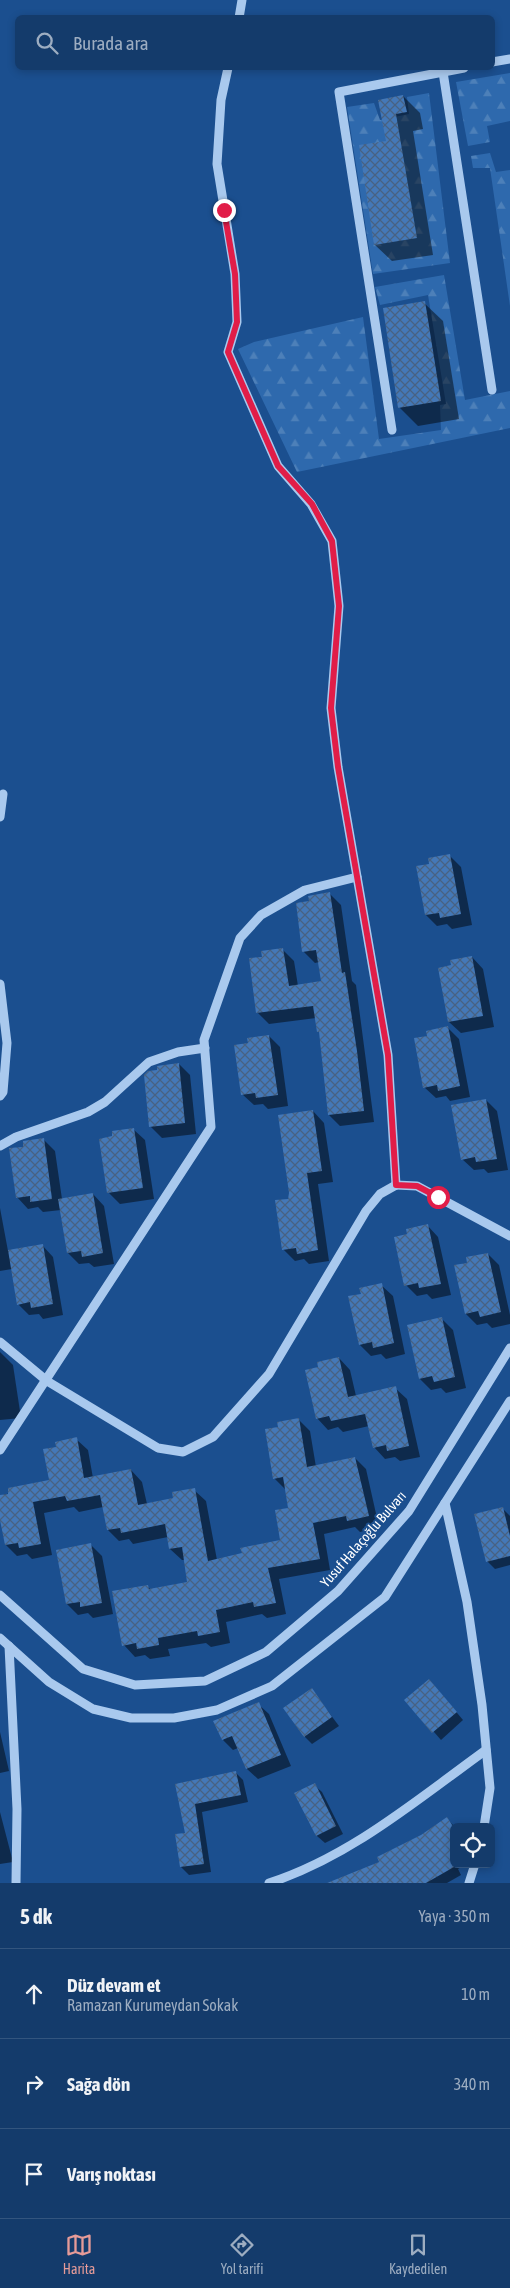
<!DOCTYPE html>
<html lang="tr">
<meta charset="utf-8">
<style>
:root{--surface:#143b6b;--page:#214673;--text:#f1f3f6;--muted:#9dadc1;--line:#33557e;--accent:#e69b98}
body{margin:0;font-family:"Asap Condensed",sans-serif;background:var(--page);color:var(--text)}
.controls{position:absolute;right:15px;bottom:15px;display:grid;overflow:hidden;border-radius:8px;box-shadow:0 2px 8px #0003}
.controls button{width:45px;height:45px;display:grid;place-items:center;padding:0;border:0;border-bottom:1px solid var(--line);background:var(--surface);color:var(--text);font:25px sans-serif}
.stop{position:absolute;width:15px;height:15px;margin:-11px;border:4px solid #e11d48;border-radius:50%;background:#fff}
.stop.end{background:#e11d48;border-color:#fff;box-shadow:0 1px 5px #0008}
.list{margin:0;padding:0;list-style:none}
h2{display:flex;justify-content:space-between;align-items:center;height:65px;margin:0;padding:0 20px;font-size:21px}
h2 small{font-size:16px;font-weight:400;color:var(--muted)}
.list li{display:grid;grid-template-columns:32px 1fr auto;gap:15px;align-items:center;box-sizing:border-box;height:90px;padding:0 20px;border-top:1px solid var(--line)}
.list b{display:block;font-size:19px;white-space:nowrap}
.list p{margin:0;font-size:16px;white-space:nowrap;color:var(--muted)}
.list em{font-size:16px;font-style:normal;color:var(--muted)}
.icon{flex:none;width:28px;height:28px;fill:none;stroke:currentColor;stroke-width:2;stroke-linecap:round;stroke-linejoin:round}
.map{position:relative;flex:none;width:510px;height:1883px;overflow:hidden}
.search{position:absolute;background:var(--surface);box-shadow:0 2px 8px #0003;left:15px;right:15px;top:15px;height:55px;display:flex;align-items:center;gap:12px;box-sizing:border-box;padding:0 18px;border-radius:8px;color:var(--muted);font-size:19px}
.sheet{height:335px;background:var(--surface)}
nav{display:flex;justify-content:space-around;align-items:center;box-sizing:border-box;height:70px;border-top:1px solid var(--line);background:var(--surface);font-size:14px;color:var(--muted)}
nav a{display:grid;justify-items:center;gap:2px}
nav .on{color:var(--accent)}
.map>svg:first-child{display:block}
</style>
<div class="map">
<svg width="510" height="1883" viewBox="0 0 510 1883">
<defs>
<pattern id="forest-firs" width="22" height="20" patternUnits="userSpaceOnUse" patternTransform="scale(1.25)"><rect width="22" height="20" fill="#2e69ad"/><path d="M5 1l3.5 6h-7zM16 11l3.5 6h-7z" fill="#4d80b9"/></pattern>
<pattern id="building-cross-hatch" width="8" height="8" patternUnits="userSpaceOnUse" patternTransform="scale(1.25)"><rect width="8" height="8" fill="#4478b7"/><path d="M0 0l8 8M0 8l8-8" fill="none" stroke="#486282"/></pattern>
</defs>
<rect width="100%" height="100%" fill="#1b4f8f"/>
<g fill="url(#forest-firs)">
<polygon points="510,73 510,121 487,126 490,142 468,146 456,82"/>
<polygon points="429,93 450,263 373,274 347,107 374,103 380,120 409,114 407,97"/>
<polygon points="490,153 496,172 510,170 510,306 490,168 473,168 471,156"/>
<polygon points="444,275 465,400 510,391 510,428 297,472 238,349 254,342 363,317 379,439 441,430 440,405 446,404 428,295 380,305 375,287"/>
</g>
<g fill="#0007">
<polygon points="403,96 420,113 423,129 413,131 433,255 392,261 375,245 388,142 380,101"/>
<polygon points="424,303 443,321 459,419 418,426 399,407"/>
<polygon points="450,856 461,867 472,925 452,929 447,924 437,926 426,915 430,865"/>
<polygon points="330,894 341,905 352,981 356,985 374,1122 340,1126 329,1115 320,1034 316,1018 269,1024 258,1013 250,960 263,958 283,950 294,961 298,986 322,982 319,962 315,963 304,952 310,902"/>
<polygon points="472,957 483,969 494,1027 461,1033 449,1022 439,969 452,966"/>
<polygon points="448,1028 459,1039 470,1097 450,1101 446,1096 436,1098 424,1087 429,1037"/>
<polygon points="269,1036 280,1047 288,1106 268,1109 263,1104 254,1105 242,1094 249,1044"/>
<polygon points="179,1064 190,1075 196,1134 162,1138 150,1126 158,1071"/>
<polygon points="486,1100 497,1111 508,1170 488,1173 484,1169 474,1170 462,1159"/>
<polygon points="313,1111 324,1123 333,1182 318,1184 329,1261 309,1264 304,1259 295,1261 283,1249"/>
<polygon points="133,1129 145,1140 154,1199 120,1204 109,1193 101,1140 114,1137"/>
<polygon points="44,1140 55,1151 62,1199 93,1194 104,1206 114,1264 94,1267 89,1263 79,1264 68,1253 61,1210 43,1212 38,1207 28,1209 17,1197 24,1148"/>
<polygon points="0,1208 8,1251 42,1245 53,1257 63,1315 43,1319 39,1314 29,1315 18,1304 12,1269 0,1271"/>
<polygon points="427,1225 438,1237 451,1295 432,1299 427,1294 417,1296 406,1285 408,1235"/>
<polygon points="488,1254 499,1265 510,1315 510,1324 492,1328 487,1323 477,1325 466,1314 469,1264"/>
<polygon points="381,1285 393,1296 405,1354 386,1359 381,1354 371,1356 360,1345 362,1294"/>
<polygon points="442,1319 453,1330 466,1388 446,1393 441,1388 431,1390 420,1379"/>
<polygon points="0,1352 13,1365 21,1418 0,1420"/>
<polygon points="339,1358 350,1370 356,1396 395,1388 407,1399 420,1457 400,1461 395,1457 385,1459 374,1447 369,1426 343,1432 338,1427 328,1430 317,1418 319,1368"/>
<polygon points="298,1419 310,1431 316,1467 355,1458 366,1469 379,1527 360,1532 355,1527 324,1534 330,1570 279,1579 286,1614 267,1618 262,1614 226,1622 230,1643 211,1647 206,1643 168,1649 170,1656 150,1659 145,1655 135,1657 124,1645 147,1586 151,1590 189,1583 185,1560 182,1560 170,1549 168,1537 133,1544 129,1539 119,1541 108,1530 103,1507 79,1512 74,1507 44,1513 52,1555 32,1559 27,1554 17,1556 6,1545 0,1513 0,1496 50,1481 57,1448 76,1439 88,1450 93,1478 131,1470 142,1482 147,1504 175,1499 194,1490 206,1501 217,1560 243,1554 281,1541 289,1509 286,1490 274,1478 279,1428"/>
<polygon points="502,1508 510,1516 510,1565 495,1569 487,1561"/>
<polygon points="91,1545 102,1556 113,1614 93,1618 88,1613 78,1615 67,1604"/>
<polygon points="436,1688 463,1720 441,1740 406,1700"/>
<polygon points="312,1690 339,1726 312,1744 305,1737"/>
<polygon points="258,1704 269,1714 291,1766 258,1779 247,1769 238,1748 233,1750 223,1740"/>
<polygon points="0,1732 9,1771 0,1773"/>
<polygon points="235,1772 243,1780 248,1802 202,1812 211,1872 189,1875 181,1867 187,1834 176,1785"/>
<polygon points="314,1785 322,1792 343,1834 325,1843 317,1836 296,1794"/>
<polygon points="0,1812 13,1862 0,1864 0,1870"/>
<polygon points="447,1819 455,1827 454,1864 466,1864 458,1869 461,1875 447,1883 394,1883 422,1836"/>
</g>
<g fill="url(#building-cross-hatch)">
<polygon points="403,95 407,112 396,114 417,238 374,245 359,145 386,141 378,100"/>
<polygon points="425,301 441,401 398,408 383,308"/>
<polygon points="450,854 461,914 440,918 439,913 425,915 416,866 429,864 428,858"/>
<polygon points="330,892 342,973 345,972 357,1051 364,1111 328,1115 319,1032 317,1032 313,1006 256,1013 249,958 262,957 261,951 283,948 289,986 321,981 316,950 302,952 296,903 309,901 308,896"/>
<polygon points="472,956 483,1016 448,1022 438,968 451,965 450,960"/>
<polygon points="448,1026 460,1086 438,1091 437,1085 423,1088 414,1038 427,1036 426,1031"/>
<polygon points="269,1035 278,1095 256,1098 255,1093 241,1095 234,1045 248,1043 247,1038"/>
<polygon points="179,1063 185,1123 149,1127 144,1075 148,1071 157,1070 157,1066"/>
<polygon points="486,1099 497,1159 476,1162 475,1157 461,1160 451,1105"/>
<polygon points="313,1110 322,1171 307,1173 318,1250 297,1254 296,1248 282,1250 275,1200 288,1199 289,1193 278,1115"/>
<polygon points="134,1128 143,1188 107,1193 99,1139 112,1136 112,1131"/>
<polygon points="44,1138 52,1199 30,1202 30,1196 16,1198 9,1148 23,1147 23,1141"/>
<polygon points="93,1193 103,1253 82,1257 81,1251 67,1253 58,1199"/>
<polygon points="428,1224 441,1284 419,1288 418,1283 404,1286 394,1237 407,1234 406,1229"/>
<polygon points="43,1244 53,1304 31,1308 30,1302 17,1305 8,1250"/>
<polygon points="488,1253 501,1312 480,1317 478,1311 465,1314 454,1265 467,1263 466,1257"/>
<polygon points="382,1283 394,1343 373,1348 372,1342 359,1345 348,1296 361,1294 359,1288"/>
<polygon points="442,1317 455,1377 434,1382 432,1376 419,1379 407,1325"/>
<polygon points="339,1357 348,1397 396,1386 409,1446 387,1451 386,1445 373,1448 365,1414 331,1421 329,1416 316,1419 305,1370 318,1367 317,1362"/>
<polygon points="299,1418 307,1467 355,1457 369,1516 347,1521 346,1516 313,1523 320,1559 268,1568 276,1603 254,1607 253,1602 216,1610 220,1632 198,1636 197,1631 158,1638 159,1645 137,1649 136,1643 122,1646 112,1591 148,1585 149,1589 187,1582 182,1547 169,1549 165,1524 121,1533 120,1528 107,1530 100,1495 67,1501 65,1496 33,1502 41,1544 19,1548 18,1543 5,1545 0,1520 0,1495 8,1494 8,1488 49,1480 43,1449 56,1447 55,1442 77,1437 84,1478 131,1469 138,1505 173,1498 172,1492 195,1488 208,1561 242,1553 240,1548 280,1540 275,1510 288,1508 283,1477 273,1479 265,1429 278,1427 277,1422"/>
<polygon points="503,1507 510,1536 510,1556 486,1562 474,1514"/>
<polygon points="91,1543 102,1603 80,1607 80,1602 66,1604 56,1550"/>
<polygon points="429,1679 457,1712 432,1733 404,1700"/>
<polygon points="312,1688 332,1717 304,1737 283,1708"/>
<polygon points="259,1702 281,1755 246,1769 232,1736 222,1740 213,1721"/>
<polygon points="236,1771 241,1795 195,1804 204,1864 180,1867 175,1834 185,1833 175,1784"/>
<polygon points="315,1783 336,1826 316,1836 294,1793"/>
<polygon points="447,1817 454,1828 454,1867 426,1883 327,1883 379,1862 377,1857 421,1835"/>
</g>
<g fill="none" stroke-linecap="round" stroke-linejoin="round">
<g stroke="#a9c9ee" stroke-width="9">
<polyline points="239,18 242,0"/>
<polyline points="492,62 510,59"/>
<polyline points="228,68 221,100 217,164 235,274 237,322 228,352 278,466 311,504 332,541 339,606 331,708 338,767 388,1055 396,1185"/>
<polyline points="443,72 492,390"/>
<polyline points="392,430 339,92 464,68"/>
<polyline points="0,817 3,794"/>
<polyline points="0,984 7,1043 3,1092 0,1096"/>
<polyline points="0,1146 16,1137 88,1112 105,1102 149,1062 178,1052 205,1048"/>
<polyline points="396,1185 417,1186 510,1236"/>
<polyline points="0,1342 47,1381 158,1448 183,1452 213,1437 269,1374 366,1211 380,1194 396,1185"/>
<polyline points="0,1450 211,1127 204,1040 240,938 261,915 305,890 357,877"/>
<polyline points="445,1503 467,1602 482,1705 490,1788 484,1827"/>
<polyline points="0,1595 83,1669 135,1685 205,1681 266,1652 338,1591 409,1511 510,1348"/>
<polyline points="0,1638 49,1682 93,1709 131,1718 174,1718 217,1710 272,1686 385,1597 510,1401"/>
<polyline points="9,1646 17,1809 16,1883"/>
<path d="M269,1883c81,-26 149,-84 217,-133"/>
<polyline points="469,1883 475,1864"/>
</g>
</g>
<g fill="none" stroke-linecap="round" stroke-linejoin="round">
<polyline stroke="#e11d48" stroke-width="6" points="224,210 235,274 237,322 228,352 278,466 312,504 332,541 339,606 331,708 338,767 388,1055 396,1185 417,1186 438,1197"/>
</g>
<g text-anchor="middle" stroke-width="4" stroke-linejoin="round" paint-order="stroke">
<g font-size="14" fill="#fff" stroke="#1b4f8f">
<text transform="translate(363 1539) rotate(-49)" y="5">Yusuf Halaçoğlu Bulvarı</text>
</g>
</g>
</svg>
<div class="controls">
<button><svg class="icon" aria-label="locate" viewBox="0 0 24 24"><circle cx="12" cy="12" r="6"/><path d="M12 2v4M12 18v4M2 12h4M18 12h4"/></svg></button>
</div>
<div class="stop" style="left:438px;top:1197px"></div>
<div class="stop end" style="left:224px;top:210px"></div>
<div class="search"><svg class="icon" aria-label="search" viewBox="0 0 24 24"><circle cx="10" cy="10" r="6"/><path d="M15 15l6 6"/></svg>Burada ara</div>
</div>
<section class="sheet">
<h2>5 dk<small>Yaya · 350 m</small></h2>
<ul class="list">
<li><svg class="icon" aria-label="ahead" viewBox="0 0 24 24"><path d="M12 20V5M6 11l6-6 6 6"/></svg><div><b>Düz devam et</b><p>Ramazan Kurumeydan Sokak</p></div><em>10 m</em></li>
<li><svg class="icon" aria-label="right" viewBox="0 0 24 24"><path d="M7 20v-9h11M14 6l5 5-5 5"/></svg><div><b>Sağa dön</b></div><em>340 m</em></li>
<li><svg class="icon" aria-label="arrive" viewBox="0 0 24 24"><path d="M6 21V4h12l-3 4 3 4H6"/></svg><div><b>Varış noktası</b></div></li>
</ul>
</section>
<nav>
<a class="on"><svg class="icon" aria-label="map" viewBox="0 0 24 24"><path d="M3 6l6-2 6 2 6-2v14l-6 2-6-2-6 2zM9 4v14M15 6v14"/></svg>Harita</a>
<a><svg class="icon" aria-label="directions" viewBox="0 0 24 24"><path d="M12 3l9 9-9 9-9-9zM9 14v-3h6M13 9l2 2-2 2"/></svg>Yol tarifi</a>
<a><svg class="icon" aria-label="saved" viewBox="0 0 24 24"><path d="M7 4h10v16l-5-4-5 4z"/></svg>Kaydedilen</a>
</nav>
